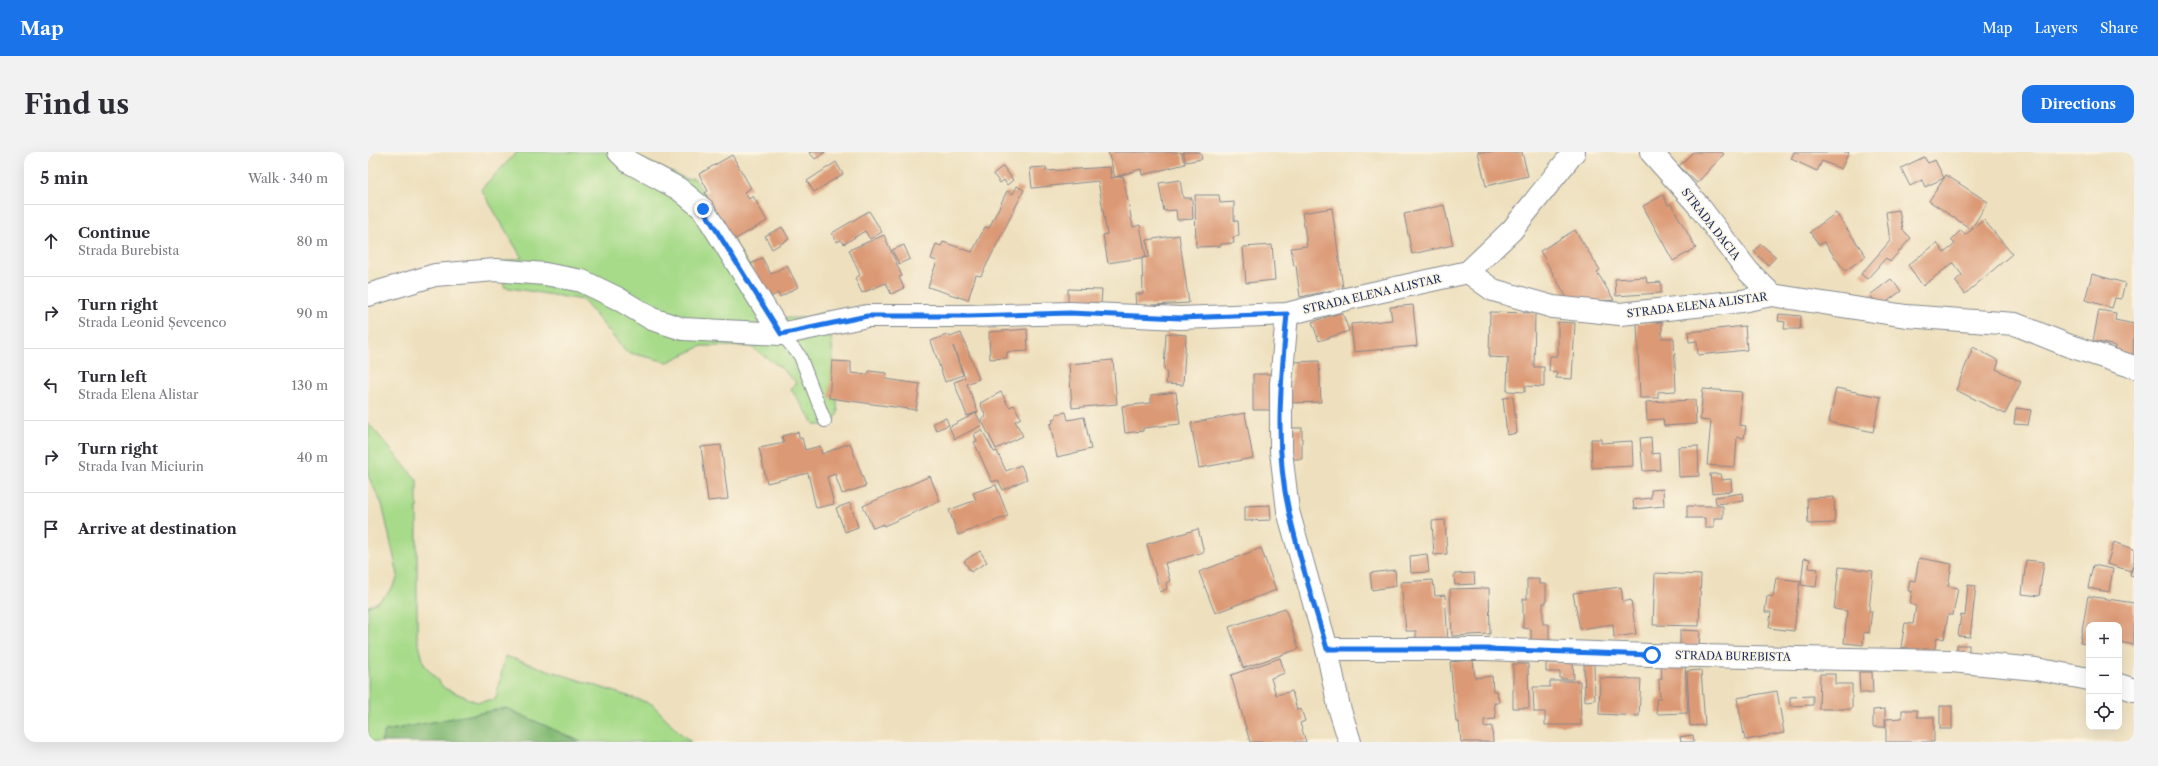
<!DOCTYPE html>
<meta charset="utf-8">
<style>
:root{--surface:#fff;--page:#f2f2f3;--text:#2b2b33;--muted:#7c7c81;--line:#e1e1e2;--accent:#1a73e8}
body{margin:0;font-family:"Libre Caslon Text",serif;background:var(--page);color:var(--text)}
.controls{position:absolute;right:12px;bottom:12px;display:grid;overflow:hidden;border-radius:8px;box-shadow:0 4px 16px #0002}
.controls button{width:36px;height:36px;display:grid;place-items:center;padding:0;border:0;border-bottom:1px solid var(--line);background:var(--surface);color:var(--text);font:20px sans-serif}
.stop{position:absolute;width:12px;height:12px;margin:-9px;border:3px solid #1a73e8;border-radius:50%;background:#fff}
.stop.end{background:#1a73e8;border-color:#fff;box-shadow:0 1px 4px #0008}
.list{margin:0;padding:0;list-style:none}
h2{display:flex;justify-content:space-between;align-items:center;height:52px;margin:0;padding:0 16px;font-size:17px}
h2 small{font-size:13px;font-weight:400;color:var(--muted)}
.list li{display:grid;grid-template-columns:26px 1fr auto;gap:12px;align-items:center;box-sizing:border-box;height:72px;padding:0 16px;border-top:1px solid var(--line)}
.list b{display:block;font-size:15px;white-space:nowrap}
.list p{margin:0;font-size:13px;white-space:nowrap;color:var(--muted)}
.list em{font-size:13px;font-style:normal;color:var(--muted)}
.icon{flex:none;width:22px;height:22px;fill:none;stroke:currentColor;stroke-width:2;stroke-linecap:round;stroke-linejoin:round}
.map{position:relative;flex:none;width:1766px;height:590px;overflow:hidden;border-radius:12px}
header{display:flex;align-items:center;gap:24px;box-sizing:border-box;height:56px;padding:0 20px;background:var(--accent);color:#fff}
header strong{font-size:19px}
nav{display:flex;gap:22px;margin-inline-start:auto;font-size:14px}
.intro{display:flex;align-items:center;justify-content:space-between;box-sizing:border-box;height:96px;padding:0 24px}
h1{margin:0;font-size:28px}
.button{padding:10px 18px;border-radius:12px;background:var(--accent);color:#fff;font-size:14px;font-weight:700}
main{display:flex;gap:24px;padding:0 24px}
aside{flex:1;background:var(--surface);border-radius:12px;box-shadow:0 4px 16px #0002}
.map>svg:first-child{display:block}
</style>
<header>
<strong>Map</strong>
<nav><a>Map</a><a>Layers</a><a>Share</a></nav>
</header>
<div class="intro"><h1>Find us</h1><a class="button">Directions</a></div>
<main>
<aside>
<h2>5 min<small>Walk · 340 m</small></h2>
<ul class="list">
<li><svg class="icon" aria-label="ahead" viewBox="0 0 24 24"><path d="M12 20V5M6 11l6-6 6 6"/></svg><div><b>Continue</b><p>Strada Burebista</p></div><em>80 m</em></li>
<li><svg class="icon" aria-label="right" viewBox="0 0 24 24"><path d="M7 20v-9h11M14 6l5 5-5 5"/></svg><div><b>Turn right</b><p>Strada Leonid Șevcenco</p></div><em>90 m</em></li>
<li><svg class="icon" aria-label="left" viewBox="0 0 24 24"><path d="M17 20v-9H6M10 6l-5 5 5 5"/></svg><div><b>Turn left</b><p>Strada Elena Alistar</p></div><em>130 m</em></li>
<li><svg class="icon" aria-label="right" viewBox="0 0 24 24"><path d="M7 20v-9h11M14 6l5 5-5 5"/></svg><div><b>Turn right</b><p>Strada Ivan Miciurin</p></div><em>40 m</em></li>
<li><svg class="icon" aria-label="arrive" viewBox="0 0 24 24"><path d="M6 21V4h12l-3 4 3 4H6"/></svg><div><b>Arrive at destination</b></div></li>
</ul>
</aside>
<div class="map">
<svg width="1766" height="590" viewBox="0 0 1766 590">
<rect width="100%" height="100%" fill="#fcf5e5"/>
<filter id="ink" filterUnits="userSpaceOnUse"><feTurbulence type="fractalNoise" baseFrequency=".025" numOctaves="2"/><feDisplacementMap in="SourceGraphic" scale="8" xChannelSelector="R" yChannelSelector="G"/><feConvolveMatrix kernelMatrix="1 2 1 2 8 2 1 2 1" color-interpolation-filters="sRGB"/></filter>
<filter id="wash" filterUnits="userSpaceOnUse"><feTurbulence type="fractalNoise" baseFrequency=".012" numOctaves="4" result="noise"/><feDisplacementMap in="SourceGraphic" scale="16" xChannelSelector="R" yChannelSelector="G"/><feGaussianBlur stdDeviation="0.9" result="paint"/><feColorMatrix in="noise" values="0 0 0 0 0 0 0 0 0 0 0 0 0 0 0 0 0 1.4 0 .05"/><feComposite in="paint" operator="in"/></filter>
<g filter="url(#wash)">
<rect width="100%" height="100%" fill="#eee0be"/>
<g fill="#a7db8a" stroke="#618574">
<polygon points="149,0 259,0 318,27 326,26 414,166 438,166 458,159 463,183 470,261 464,273 447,273 423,237 428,230 412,215 382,194 334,194 300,210 258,200 215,148 136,135 135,110 154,106 113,37"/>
<path d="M0,271l49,57v157l7,27 20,24 33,14 19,-3 9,-43 147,48 28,29 11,9h-110l-75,-34 -121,23 -4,11h-13v-136c13,-3 27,-18 30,-31l-16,-71 -14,-28z"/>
</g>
<polygon fill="#85bb76" stroke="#50756a" points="138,556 213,590 13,590 17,579"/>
<g id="blocks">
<g fill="#db9974">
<polygon points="441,0 457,0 447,7"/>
<polygon points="740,0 813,0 817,12 774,23 773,17 747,25"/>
<polygon points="815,0 832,0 834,7 818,10"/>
<polygon points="1110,0 1154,0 1160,24 1118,34"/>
<polygon points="1325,0 1353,0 1356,2 1329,31 1311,14"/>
<polygon points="1426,0 1481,0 1473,17 1454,9 1449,19 1423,7"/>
<polygon points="364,3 383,36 376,40 381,47 385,44 399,69 364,89 337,41 340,39 331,22"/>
<polygon points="1556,5 1560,11 1567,8 1576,26 1557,35 1554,28 1542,34 1533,16"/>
<polygon points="468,10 475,22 446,40 439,29"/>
<polygon points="635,14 645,28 639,33 636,28 632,31 625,22"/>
<polygon points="678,15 678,19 742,15 743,26 755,24 765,75 772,73 778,105 740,111 735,83 739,82 730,29 664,36 662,16"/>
<polygon points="1578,23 1620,50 1603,77 1561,49"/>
<polygon points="812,28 815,46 824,46 825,67 809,68 808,58 796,59 791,31"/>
<polygon points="649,34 656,38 613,124 608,123 600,148 560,135 569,109 563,107 568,92 573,94 575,90 604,100 617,75 621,76 639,39 645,42"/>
<polygon points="827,43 851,43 852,51 866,50 866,69 870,69 871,84 865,85 866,91 853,92 853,94 828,95"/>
<polygon points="1295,43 1300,53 1303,52 1328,96 1305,109 1275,54"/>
<polygon points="1076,53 1085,93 1044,102 1036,62"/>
<polygon points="964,56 975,136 932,145 928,113 926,114 923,96 939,94 934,61"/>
<polygon points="1531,58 1535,78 1543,86 1522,110 1518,106 1499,127 1493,122 1522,89 1518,60"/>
<polygon points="501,59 514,80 502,87 497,79 476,92 473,88 469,90 464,81"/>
<polygon points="1468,61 1498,104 1477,119 1456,90 1451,93 1442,80"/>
<polygon points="1616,68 1644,102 1597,142 1587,129 1594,123 1585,111 1555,134 1540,113 1569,91 1576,101 1587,92 1583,88 1593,78 1597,83"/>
<polygon points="414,75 421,87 404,97 397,84"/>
<polygon points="1207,78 1232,118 1229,120 1246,148 1202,151 1172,99"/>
<polygon points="516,83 534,124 531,125 536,136 523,142 518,131 494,141 487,126 492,123 481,98"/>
<polygon points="811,83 821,151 768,154 767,142 775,142 774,106 781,105 779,88"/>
<polygon points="1393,92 1408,105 1400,113 1386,100"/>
<polygon points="536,93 542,107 531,112 524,98"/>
<polygon points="904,93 907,128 878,131 875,95"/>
<polygon points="394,106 403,122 419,113 430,135 412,145 410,141 401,146 383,112"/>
<polygon points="1724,122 1757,131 1753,147 1747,146 1744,156 1717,148"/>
<polygon points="1278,125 1279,131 1293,130 1293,141 1248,144 1247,127"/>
<polygon points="1523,127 1533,139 1512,155 1502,143"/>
<polygon points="700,137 734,138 733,151 700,151"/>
<polygon points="1045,153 1049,194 986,200 983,172 1024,168 1022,155"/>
<polygon points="1731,158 1748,161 1747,168 1766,172 1765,207 1746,203 1748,194 1725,189"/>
<polygon points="974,160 981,179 951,189 944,170"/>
<polygon points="1122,160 1167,161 1166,215 1176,215 1176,235 1157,234 1157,240 1139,239 1140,206 1121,205"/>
<polygon points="1411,162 1433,164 1432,177 1416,177 1417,170 1410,169"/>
<polygon points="1190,170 1207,171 1204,227 1188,226 1189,220 1181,219 1182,204 1190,204"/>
<polygon points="1294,170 1294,186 1306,186 1308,239 1290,240 1290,246 1272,246 1269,171"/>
<polygon points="1377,174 1379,198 1330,203 1329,189 1321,190 1320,180"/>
<polygon points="659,177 660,199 639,200 639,206 622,207 621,180"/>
<polygon points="593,181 611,227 599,232 610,260 599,264 586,230 597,226 585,194 595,223 577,230 563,189 581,182 582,185"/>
<polygon points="798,181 818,183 815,233 798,232 799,219 796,218"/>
<polygon points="1605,195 1631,209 1628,217 1653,230 1637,262 1588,238"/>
<polygon points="745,208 749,252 704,256 701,212"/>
<polygon points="464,209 483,210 483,221 500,223 501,219 519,221 518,227 552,232 548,258 461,246"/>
<polygon points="951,209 953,250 921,251 925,210"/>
<polygon points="885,222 904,222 905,258 885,258"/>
<polygon points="1468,236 1513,245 1505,280 1461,270"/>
<polygon points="1335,237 1374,240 1371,273 1378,274 1376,286 1369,285 1367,315 1339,313 1343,269 1332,268"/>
<polygon points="633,240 641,255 646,253 653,266 647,269 655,284 628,297 613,267 618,265 612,251"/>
<polygon points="808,240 812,272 775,276 775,279 757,281 754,254 783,251 783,243"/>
<polygon points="1145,245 1149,281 1139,283 1135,246"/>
<polygon points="1327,248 1328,272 1296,274 1295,267 1279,268 1278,250"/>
<polygon points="1648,256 1663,258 1660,273 1646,272"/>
<polygon points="698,260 700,268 716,265 723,297 689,305 682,272 685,271 684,267 688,266 688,262"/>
<polygon points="608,261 614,273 587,287 581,275"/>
<polygon points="877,261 885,306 831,316 823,271"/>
<polygon points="578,266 581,273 568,278 565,271"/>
<rect x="922" y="276" width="12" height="31"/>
<polygon points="614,278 626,300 629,299 638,319 653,313 659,327 635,338 630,328 624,330 606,290 609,289 606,282"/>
<polygon points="430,280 431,286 434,286 437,298 452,294 454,302 482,291 498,334 474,342 467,322 459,325 466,352 448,356 440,321 399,331 391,296 416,291 414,284"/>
<polygon points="1283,285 1284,302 1291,301 1292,318 1275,319 1272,286"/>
<polygon points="1223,287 1233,287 1233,291 1264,289 1265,314 1224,316"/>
<polygon points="353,293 360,347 340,349 333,295"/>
<polygon points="1330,294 1331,324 1311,325 1310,295"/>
<polygon points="1342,322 1353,322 1354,328 1363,327 1364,339 1344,341"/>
<polygon points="562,324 572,349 516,374 516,372 505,376 495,354"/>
<polygon points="628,333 640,364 590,383 581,358 608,348 605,341"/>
<polygon points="1295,337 1296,354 1266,357 1265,348 1283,346 1283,338"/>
<polygon points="1375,341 1376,349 1348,352 1347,345"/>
<polygon points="1466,345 1467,371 1440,372 1439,346"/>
<polygon points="482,351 490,375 477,380 468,356"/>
<polygon points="902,353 903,368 877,369 877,354"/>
<polygon points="1319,354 1355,354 1355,366 1346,366 1346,376 1337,376 1337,366 1319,366"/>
<polygon points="1077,368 1079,402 1066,403 1064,369"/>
<polygon points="830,377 836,400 797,411 802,429 798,431 799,437 792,440 779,392"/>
<polygon points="1746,390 1766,397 1766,408 1763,419 1739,412"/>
<polygon points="893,396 908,438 847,461 831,420"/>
<polygon points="612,399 619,410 603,420 596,409"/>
<polygon points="1059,402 1061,420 1043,421 1042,404"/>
<polygon points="1436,406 1442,407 1441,416 1450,417 1448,435 1433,433"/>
<polygon points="1551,406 1584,412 1580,434 1590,436 1585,463 1580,463 1576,487 1569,485 1566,500 1533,495 1537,471 1545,472 1548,454 1542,452 1544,439 1540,439 1542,428 1547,429"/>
<polygon points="1658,408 1676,410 1671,444 1654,442"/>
<polygon points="1766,412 1766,424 1762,423"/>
<polygon points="1725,413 1745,417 1741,440 1720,436"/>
<polygon points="1471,415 1505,419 1501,459 1504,459 1501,481 1496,480 1495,493 1476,491 1479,459 1466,457"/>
<polygon points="1027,418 1028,434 1004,438 1002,421"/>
<polygon points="1106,421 1107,432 1087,433 1086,422"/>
<polygon points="1287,421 1333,423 1331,474 1285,473"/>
<polygon points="1408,426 1432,429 1426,479 1401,476 1403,460 1397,460 1399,444 1405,445"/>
<polygon points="1159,427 1171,427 1171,432 1178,432 1178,451 1175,451 1175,472 1181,472 1181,493 1163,493 1163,477 1155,476 1155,447 1159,447"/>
<polygon points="1065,428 1067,444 1077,443 1080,490 1048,492 1048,479 1038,479 1033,430"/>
<polygon points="1600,433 1608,434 1602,485 1590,484 1593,463 1597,464"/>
<polygon points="1253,435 1255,450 1263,448 1268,482 1246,485 1245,472 1212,477 1205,441"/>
<polygon points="1121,436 1122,482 1084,484 1082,437"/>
<polygon points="1720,444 1766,451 1766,493 1751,490 1751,473 1721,473 1721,492 1712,491"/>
<polygon points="917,456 931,497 875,516 861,475"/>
<polygon points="1312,478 1332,479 1331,494 1312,494"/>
<rect x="1589" y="493" width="12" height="12"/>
<polygon points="912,506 917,521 903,526 908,543 924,539 929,558 933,557 937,569 932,571 938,590 882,590 863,523"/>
<polygon points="1105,508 1107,526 1124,524 1125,539 1129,539 1131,551 1126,551 1128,567 1116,568 1116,575 1124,574 1125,590 1093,590 1091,570 1088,570 1082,510"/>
<polygon points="1178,511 1205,511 1206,527 1192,527 1192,520 1178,520"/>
<polygon points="1145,512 1160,512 1161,556 1145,556"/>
<polygon points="1216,512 1226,512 1227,548 1217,549"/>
<polygon points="1317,512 1320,561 1289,562 1288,547 1292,547 1291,527 1294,527 1293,513"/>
<polygon points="1333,518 1337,573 1322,574 1319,519"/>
<polygon points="1491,520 1504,520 1505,541 1492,541"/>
<polygon points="1452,522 1467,522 1467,532 1484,532 1484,557 1451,557"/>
<polygon points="1232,526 1273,527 1271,564 1231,562"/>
<polygon points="1182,529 1212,529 1213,573 1177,573 1177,560 1166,560 1165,535 1182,535"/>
<polygon points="1409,539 1416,581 1377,588 1369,546"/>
<polygon points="1445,544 1445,553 1422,554 1422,545"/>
<rect x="1572" y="554" width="12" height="23"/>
<polygon points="1517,557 1517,575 1505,575 1505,558"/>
<polygon points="1534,558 1549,558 1549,565 1566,565 1566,590 1518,590 1518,567 1534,566"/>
<polygon points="1323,583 1325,583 1326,590 1313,590 1312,585"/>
</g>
</g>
</g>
<g filter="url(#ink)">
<use href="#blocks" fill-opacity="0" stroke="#84888e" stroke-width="1"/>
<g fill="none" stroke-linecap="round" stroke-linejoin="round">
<g stroke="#84888e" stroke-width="14">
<polyline id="lane" points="413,182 432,204 457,269"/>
</g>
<g stroke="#84888e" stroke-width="24">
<g id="street">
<polyline points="251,0 261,10 311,37 335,57 413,182"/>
<polyline points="1283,0 1330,53 1380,119 1404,143"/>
<polyline points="1100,120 1144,78 1206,0"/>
<polyline points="0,143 67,123 127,118 177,122 214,129 249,146 284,167 315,177 413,182 499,164 600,164 702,161 812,166 919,162 978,147 1100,120 1125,138 1185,155 1252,162 1374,149 1404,143 1538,164 1647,172 1699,193 1766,215"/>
<polyline points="919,162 913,232 913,299 920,359 959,497 971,555 982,590"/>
<polyline points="959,497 1118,497 1283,503 1583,509 1668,517 1721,527"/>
<polyline points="1751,533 1766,538"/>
</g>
</g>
<use href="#lane" stroke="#fff" stroke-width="12"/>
<use href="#street" stroke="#fff" stroke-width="22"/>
</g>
</g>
<g fill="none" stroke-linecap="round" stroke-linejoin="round" filter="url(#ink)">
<path stroke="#1a73e8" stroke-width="5" d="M335,57l78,125 86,-18h101l102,-3 110,5 107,-4c-6,65 -13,133 2,198 10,46 25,92 38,137h159l166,6"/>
</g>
<g text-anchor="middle" stroke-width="3" stroke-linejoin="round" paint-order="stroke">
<g font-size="11" fill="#1b2f5e" stroke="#fcf5e5">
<text transform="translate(1343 72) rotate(52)" y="4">STRADA DACIA</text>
<text transform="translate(1004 142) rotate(-13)" y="4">STRADA ELENA ALISTAR</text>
<text transform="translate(1329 153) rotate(-7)" y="4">STRADA ELENA ALISTAR</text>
<text transform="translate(1365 504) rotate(1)" y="4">STRADA BUREBISTA</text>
</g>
</g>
</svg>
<div class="controls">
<button>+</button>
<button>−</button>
<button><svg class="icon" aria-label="locate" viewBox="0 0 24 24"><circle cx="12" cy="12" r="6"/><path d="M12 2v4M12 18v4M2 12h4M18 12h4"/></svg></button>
</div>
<div class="stop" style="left:1284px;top:503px"></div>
<div class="stop end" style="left:335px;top:57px"></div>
</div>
</main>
